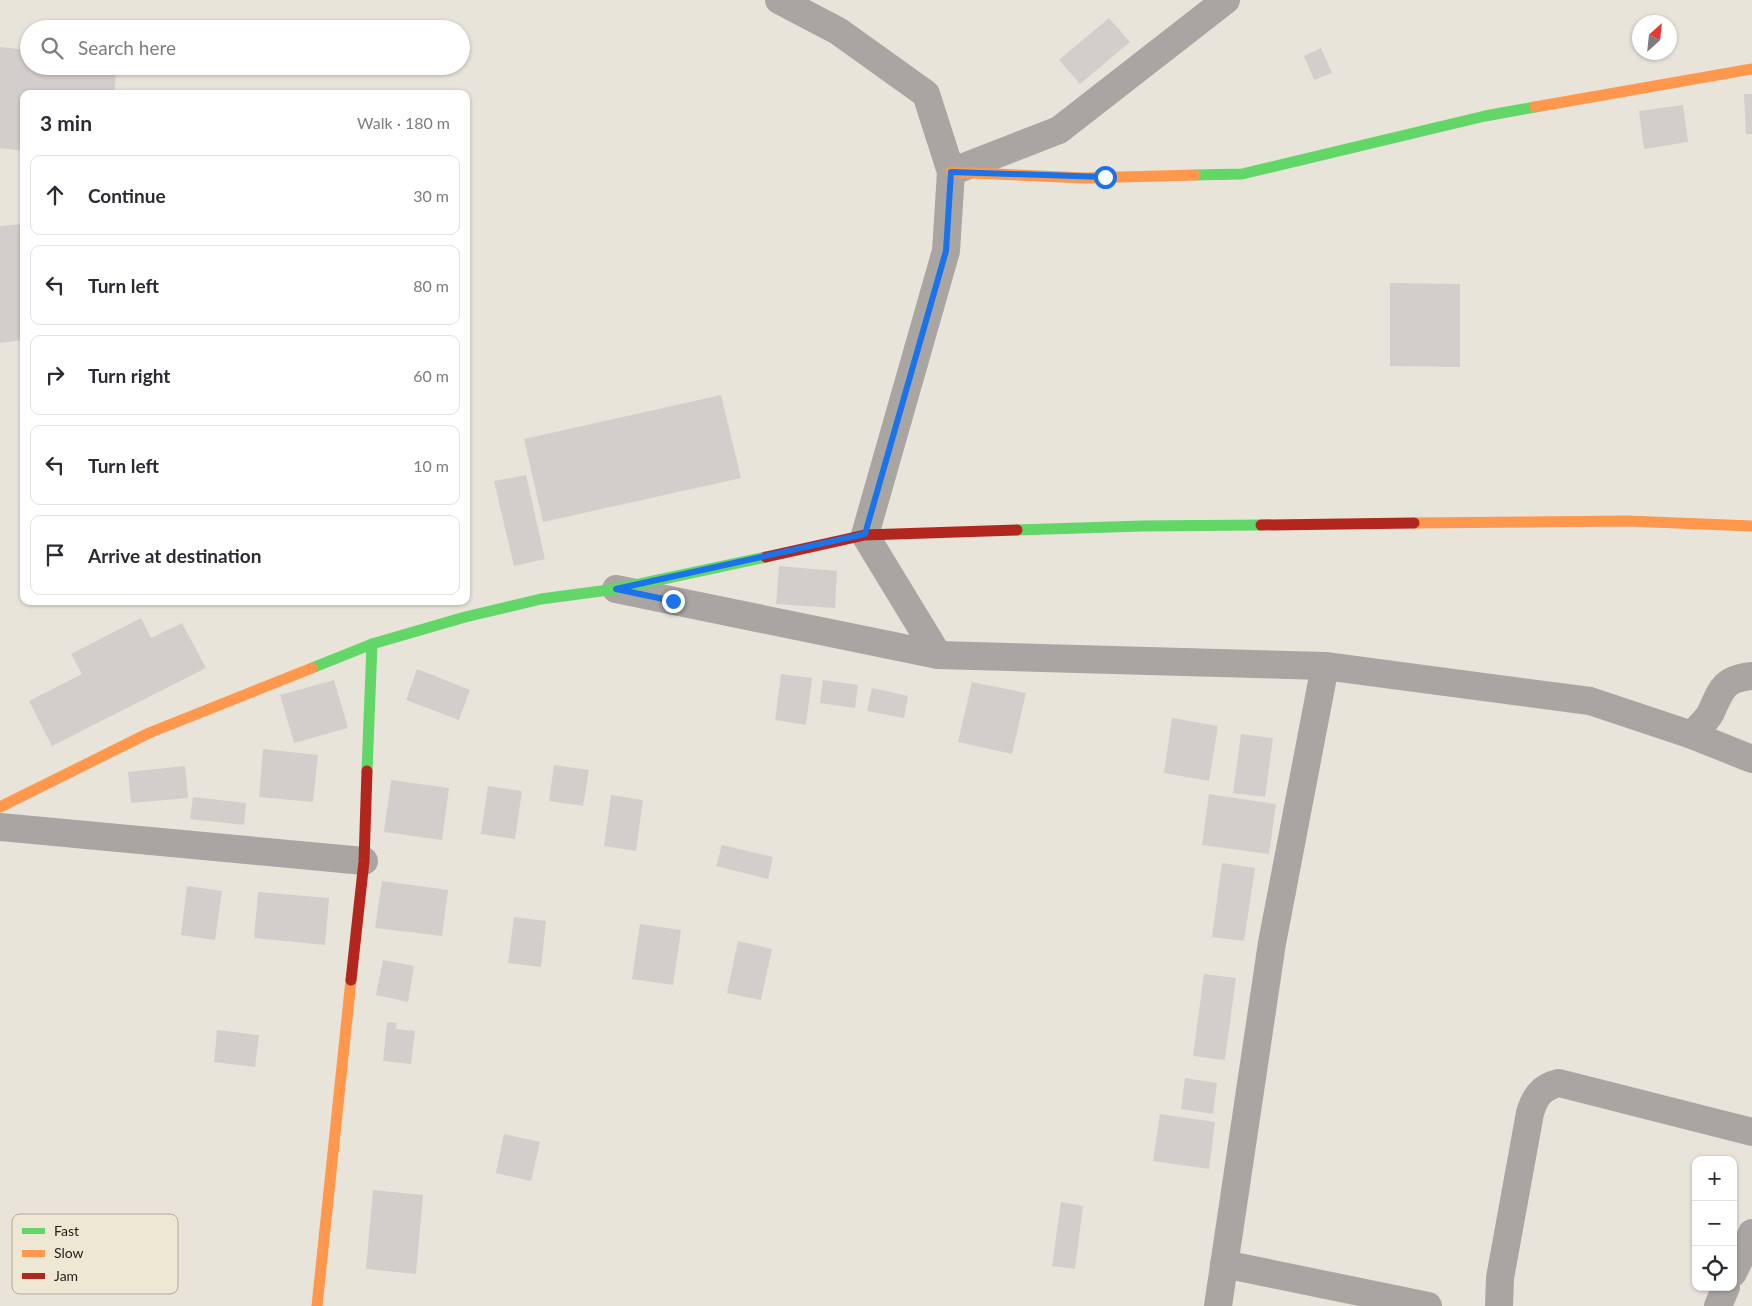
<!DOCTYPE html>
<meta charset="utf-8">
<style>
:root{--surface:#fff;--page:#f7f7f7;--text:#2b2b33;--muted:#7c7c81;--line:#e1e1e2}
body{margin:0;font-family:Lato,sans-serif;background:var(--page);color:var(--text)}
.controls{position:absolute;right:15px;bottom:15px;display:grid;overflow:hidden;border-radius:10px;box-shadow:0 1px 4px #0004}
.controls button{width:45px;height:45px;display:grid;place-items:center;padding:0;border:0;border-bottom:1px solid var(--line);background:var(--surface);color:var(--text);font:25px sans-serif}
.compass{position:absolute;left:1632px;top:15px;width:45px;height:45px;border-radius:50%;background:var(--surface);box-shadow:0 1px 4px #0004;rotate:27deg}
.stop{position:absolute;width:15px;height:15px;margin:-11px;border:4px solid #1a73e8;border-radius:50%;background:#fff}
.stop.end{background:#1a73e8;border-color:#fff;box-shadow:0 1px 5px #0008}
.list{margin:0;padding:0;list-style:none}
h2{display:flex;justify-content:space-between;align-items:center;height:65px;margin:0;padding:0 20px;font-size:21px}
h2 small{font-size:16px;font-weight:400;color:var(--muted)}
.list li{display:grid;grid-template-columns:32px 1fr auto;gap:15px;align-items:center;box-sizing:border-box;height:80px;margin:0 10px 10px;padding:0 10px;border:1px solid var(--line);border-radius:10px}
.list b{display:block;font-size:19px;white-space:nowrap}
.list em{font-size:16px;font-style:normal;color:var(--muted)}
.icon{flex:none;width:28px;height:28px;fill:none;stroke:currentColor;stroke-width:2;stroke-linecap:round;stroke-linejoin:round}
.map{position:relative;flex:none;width:1752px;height:1306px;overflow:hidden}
.search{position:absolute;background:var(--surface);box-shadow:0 1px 4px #0004;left:20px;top:20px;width:450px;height:55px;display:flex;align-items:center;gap:12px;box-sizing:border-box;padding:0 18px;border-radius:28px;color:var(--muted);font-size:19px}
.panel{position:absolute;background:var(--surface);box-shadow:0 1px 4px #0004;left:20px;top:90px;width:450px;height:515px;border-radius:10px}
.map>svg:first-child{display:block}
</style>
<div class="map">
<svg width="1752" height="1306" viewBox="0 0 1752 1306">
<rect width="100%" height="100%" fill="#e8e4da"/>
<g fill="#d3cecc">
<polygon points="1109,18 1130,42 1080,84 1059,60"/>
<polygon points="0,47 29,50 29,66 117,66 114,94 24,94 24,151 0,148"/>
<polygon points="1321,48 1332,73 1314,80 1304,56"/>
<polygon points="1744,94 1752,94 1752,134 1746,134"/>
<polygon points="1683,105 1688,142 1644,149 1639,111"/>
<polygon points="24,224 24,340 0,343 0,226"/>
<polygon points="1390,283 1460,284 1460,367 1390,366"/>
<polygon points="721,395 741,478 543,522 524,439"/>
<polygon points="526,475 545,559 514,566 494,481"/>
<polygon points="779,566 837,571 835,608 776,604"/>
<polygon points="141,618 151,638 182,623 206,668 52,746 29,701 82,674 71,654"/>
<polygon points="417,669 470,690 459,720 406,700"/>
<polygon points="781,674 812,678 806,725 775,720"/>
<polygon points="334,680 348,728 294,743 280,695"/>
<polygon points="823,680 858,685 855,708 820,703"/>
<polygon points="972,682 1026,693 1012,754 958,742"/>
<polygon points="872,688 908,696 904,718 867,711"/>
<polygon points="1172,718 1218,726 1209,781 1164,773"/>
<polygon points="1241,734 1273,738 1265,797 1233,793"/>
<polygon points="263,749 318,755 313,802 259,797"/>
<polygon points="554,765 589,770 583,806 549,801"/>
<polygon points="185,766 188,798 131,803 128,772"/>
<polygon points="391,780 449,788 442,840 384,832"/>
<polygon points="488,786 522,791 515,839 481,834"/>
<polygon points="1209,794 1276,804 1269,854 1202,845"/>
<polygon points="611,795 643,800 636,851 604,846"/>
<polygon points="193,797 246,803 244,825 190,819"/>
<polygon points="722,845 773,857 768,879 716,866"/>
<polygon points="1222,863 1255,868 1244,941 1212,937"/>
<polygon points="382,881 448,890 442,936 375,928"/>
<polygon points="187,886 222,891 215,940 181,935"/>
<polygon points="258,892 329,898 325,945 254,938"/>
<polygon points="514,917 546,921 541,967 508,963"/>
<polygon points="640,924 681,930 673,985 632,979"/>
<polygon points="738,941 772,949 761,1000 727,993"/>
<polygon points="383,960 414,966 408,1002 376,995"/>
<polygon points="1204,974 1236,978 1225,1060 1193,1056"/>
<polygon points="387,1022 397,1023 396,1029 415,1031 411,1064 383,1061"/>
<polygon points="217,1030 259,1035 255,1067 214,1062"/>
<polygon points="1185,1078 1217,1083 1213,1114 1181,1109"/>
<polygon points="1160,1114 1215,1122 1209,1169 1153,1161"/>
<polygon points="504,1134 540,1142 531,1181 496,1173"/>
<polygon points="373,1190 423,1195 416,1274 366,1269"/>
<polygon points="1061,1202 1083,1206 1075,1269 1052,1266"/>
</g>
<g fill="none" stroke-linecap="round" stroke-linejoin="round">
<g stroke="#a8a5a3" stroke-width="28">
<polyline points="779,0 838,31 926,94 951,172 946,251 865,535 938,655"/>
<polyline points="951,172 1059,130 1226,0"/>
<polyline points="616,589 938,655 1325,666 1590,701 1692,735 1752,759"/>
<path d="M1692,735c6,-8 17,-16 20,-25 10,-23 13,-31 40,-34"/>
<polyline points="0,827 364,861"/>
<polyline points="1224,1264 1428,1306"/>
<polyline points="1733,1273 1752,1233"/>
<polyline points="1218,1306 1272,943 1325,666"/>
<path d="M1499,1306l1,-28 30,-165c5,-17 12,-26 29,-30l193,49"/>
<polyline points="1718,1306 1726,1287"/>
</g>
<g stroke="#63d668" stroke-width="11">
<polyline points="1195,175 1242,174 1485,116 1535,107"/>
<polyline points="1017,530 1142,526 1261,525"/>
<polyline points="312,668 372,644 465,617 541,599 616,589 766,557"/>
<polyline points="367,771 372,644"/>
</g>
<g stroke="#ff974d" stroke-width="11">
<polyline points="1535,107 1752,69"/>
<polyline points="951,172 1085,178 1195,175"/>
<polyline points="1414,523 1627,521 1752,526"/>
<polyline points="0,807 149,733 312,668"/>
<polyline points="317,1306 351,980"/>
</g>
<g stroke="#b3261e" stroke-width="11">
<polyline points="1261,525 1414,523"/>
<polyline points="766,557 865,535 1017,530"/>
<polyline points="351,980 364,861 367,771"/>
</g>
</g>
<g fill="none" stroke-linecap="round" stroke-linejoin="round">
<polyline stroke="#1a73e8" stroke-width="6" points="673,601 616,589 865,534 946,251 951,172 1105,177"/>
</g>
<rect x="12" y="1214" width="166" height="80" rx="8" fill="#eee7d4" stroke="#b0aa9b" stroke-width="1"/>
<rect x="22" y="1228" width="23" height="6" fill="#63d668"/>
<rect x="22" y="1250" width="23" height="7" fill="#ff974d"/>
<rect x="22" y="1273" width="23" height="6" fill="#b3261e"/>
<g font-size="14" fill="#201d17">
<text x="54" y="1236">Fast</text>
<text x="54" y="1258">Slow</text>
<text x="54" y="1281">Jam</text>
</g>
</svg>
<div class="controls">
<button>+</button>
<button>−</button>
<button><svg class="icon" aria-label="locate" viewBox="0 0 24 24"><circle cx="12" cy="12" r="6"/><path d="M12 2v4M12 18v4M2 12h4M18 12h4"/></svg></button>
</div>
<svg class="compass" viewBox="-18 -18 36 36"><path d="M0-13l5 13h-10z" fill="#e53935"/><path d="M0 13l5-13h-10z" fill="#7c7c81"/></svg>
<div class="stop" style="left:1105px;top:177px"></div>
<div class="stop end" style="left:673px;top:601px"></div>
<div class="search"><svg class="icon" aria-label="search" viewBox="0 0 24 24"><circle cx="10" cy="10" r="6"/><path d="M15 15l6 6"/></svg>Search here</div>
<section class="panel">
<h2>3 min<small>Walk · 180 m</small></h2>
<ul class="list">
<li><svg class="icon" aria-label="ahead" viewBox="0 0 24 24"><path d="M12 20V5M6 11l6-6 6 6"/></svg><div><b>Continue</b></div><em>30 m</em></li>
<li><svg class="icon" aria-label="left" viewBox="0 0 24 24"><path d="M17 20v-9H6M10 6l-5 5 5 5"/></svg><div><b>Turn left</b></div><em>80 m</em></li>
<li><svg class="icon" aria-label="right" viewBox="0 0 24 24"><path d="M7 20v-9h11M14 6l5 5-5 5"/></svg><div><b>Turn right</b></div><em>60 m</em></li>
<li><svg class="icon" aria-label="left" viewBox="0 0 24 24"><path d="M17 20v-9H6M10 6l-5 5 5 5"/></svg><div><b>Turn left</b></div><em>10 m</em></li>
<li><svg class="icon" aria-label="arrive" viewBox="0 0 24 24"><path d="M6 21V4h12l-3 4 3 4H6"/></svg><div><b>Arrive at destination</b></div></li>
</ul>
</section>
</div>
